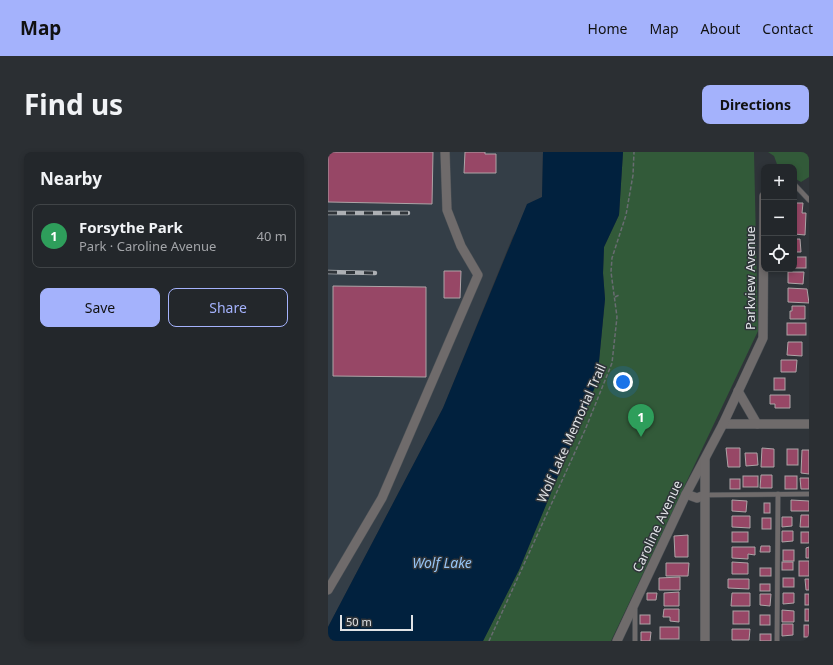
<!DOCTYPE html>
<meta charset="utf-8">
<style>
:root{--surface:#23272b;--page:#2b2f33;--text:#f1f3f6;--muted:#a3a5a9;--line:#404447;--accent:#a4b2fc}
body{margin:0;font-family:"Noto Sans",sans-serif;background:var(--page);color:var(--text)}
.controls{position:absolute;right:12px;top:12px;display:grid;overflow:hidden;border-radius:8px;box-shadow:0 2px 6px #0003}
.controls button{width:36px;height:36px;display:grid;place-items:center;padding:0;border:0;border-bottom:1px solid var(--line);background:var(--surface);color:var(--text);font:20px sans-serif}
.scale{position:absolute;left:12px;bottom:10px;width:73px;box-sizing:border-box;padding-left:4px;border:2px solid #e0e3e6;border-top:0;font-size:11px;line-height:14px;white-space:nowrap;color:#e0e3e6;-webkit-text-stroke:3px #2f3439;paint-order:stroke}
.you{position:absolute;left:295px;top:230px;width:14px;height:14px;margin:-10px;border:3px solid #fff;border-radius:50%;background:#1a73e8;box-shadow:0 0 0 6px #1a73e833}
.badge{display:grid;place-items:center;width:26px;height:26px;border-radius:50%;background:var(--accent);color:#fff;font-size:13px;font-weight:700}
.pin{position:absolute;translate:-50% -33px;filter:drop-shadow(0 1px 2px #0008)}
.pin::after{content:'';position:absolute;top:21px;width:14px;height:12px;background:inherit;clip-path:polygon(0 0,100% 0,50% 100%)}
.list{margin:0;padding:0;list-style:none}
h2{display:flex;justify-content:space-between;align-items:center;height:52px;margin:0;padding:0 16px;font-size:17px}
h2 small{font-size:13px;font-weight:400;color:var(--muted)}
.list li{display:grid;grid-template-columns:26px 1fr auto;gap:12px;align-items:center;box-sizing:border-box;height:64px;margin:0 8px 8px;padding:0 8px;border:1px solid var(--line);border-radius:8px}
.list b{display:block;font-size:15px;white-space:nowrap}
.list p{margin:0;font-size:13px;white-space:nowrap;color:var(--muted)}
.list em{font-size:13px;font-style:normal;color:var(--muted)}
.actions{display:flex;gap:8px;padding:12px 16px}
.actions a{flex:1;padding:9px 0;border:1px solid var(--accent);border-radius:8px;text-align:center;font-size:14px;color:var(--accent)}
.actions .main{background:var(--accent);color:#111}
.icon{flex:none;width:22px;height:22px;fill:none;stroke:currentColor;stroke-width:2;stroke-linecap:round;stroke-linejoin:round}
.map{position:relative;flex:none;width:481px;height:489px;overflow:hidden;border-radius:8px}
header{display:flex;align-items:center;gap:24px;box-sizing:border-box;height:56px;padding:0 20px;background:var(--accent);color:#111}
header strong{font-size:19px}
nav{display:flex;gap:22px;margin-inline-start:auto;font-size:14px}
.intro{display:flex;align-items:center;justify-content:space-between;box-sizing:border-box;height:96px;padding:0 24px}
h1{margin:0;font-size:28px}
.button{padding:10px 18px;border-radius:8px;background:var(--accent);color:#111;font-size:14px;font-weight:700}
main{display:flex;gap:24px;padding:0 24px}
aside{flex:1;background:var(--surface);border-radius:8px;box-shadow:0 2px 6px #0003}
.map>svg:first-child{display:block}
</style>
<header>
<strong>Map</strong>
<nav><a>Home</a><a>Map</a><a>About</a><a>Contact</a></nav>
</header>
<div class="intro"><h1>Find us</h1><a class="button">Directions</a></div>
<main>
<aside>
<h2>Nearby<small></small></h2>
<ul class="list">
<li><span class="badge" style="background:#2e9e5b">1</span><div><b>Forsythe Park</b><p>Park · Caroline Avenue</p></div><em>40 m</em></li>
</ul>
<div class="actions"><a class="main">Save</a><a>Share</a></div>
</aside>
<div class="map">
<svg width="481" height="489" viewBox="0 0 481 489">
<rect width="100%" height="100%" fill="#2f3439"/>
<polygon fill="#343e47" points="0,0 215,0 214,45 185,84 115,256 0,475"/>
<g fill="#325a39">
<polygon points="295,0 426,0 430,179 283,489 155,489 191,418 269,230 277,147 275,121 276,95 291,63"/>
<polygon points="440,0 481,0 481,25 473,30 466,26 466,15 450,15 446,4"/>
</g>
<polygon fill="#01213e" points="215,0 295,0 291,63 276,95 275,121 277,147 269,230 191,418 155,489 0,489 0,475 115,256 199,52 214,45"/>
<g fill="#974766" stroke="#ada4a7">
<polygon points="0,0 105,0 104,52 0,50"/>
<polygon points="137,0 157,0 157,2 168,2 168,21 136,21"/>
<polygon points="466,51 475,51 474,61 478,61 477,83 466,82"/>
<polygon points="466,87 472,87 473,100 466,100"/>
<rect x="466" y="105" width="12" height="11"/>
<polygon points="116,119 133,119 132,146 116,146"/>
<polygon points="460,120 476,120 475,132 460,131"/>
<polygon points="5,134 98,135 98,225 5,224"/>
<polygon points="460,136 479,137 481,151 460,150"/>
<polygon points="464,154 477,154 477,167 462,167 462,159 464,159"/>
<rect x="459" y="171" width="19" height="12"/>
<polygon points="460,190 474,190 474,204 459,203"/>
<polygon points="453,208 469,208 468,220 453,220"/>
<rect x="446" y="226" width="11" height="12"/>
<polygon points="442,243 462,243 462,256 447,256 447,252 442,252"/>
<polygon points="398,296 412,296 412,315 400,315"/>
<polygon points="434,296 446,297 446,315 433,315"/>
<rect x="459" y="297" width="11" height="16"/>
<polygon points="474,298 481,298 481,322 473,321"/>
<polygon points="417,301 429,301 430,313 418,314"/>
<polygon points="433,323 444,323 444,336 432,336"/>
<rect x="415" y="324" width="15" height="11"/>
<rect x="457" y="324" width="12" height="13"/>
<polygon points="472,326 481,326 481,337 473,337"/>
<rect x="402" y="327" width="10" height="10"/>
<polygon points="404,348 419,349 418,360 404,359"/>
<polygon points="463,348 481,349 481,359 463,359"/>
<rect x="436" y="351" width="6" height="10"/>
<polygon points="473,363 481,363 481,375 472,375"/>
<polygon points="404,364 422,364 422,376 404,375"/>
<polygon points="454,365 464,365 464,374 454,375"/>
<rect x="434" y="366" width="9" height="11"/>
<polygon points="454,379 465,379 465,389 454,390"/>
<rect x="404" y="380" width="16" height="10"/>
<rect x="473" y="380" width="8" height="11"/>
<polygon points="360,383 360,405 347,405 346,384"/>
<polygon points="433,394 442,394 442,400 432,400"/>
<polygon points="404,395 427,395 427,403 420,402 420,407 404,406"/>
<polygon points="481,395 481,406 478,406 478,396"/>
<rect x="455" y="398" width="11" height="11"/>
<rect x="471" y="409" width="10" height="15"/>
<polygon points="404,410 420,411 420,422 404,422"/>
<rect x="454" y="410" width="11" height="8"/>
<polygon points="338,411 361,411 360,424 338,424"/>
<rect x="432" y="416" width="11" height="8"/>
<polygon points="352,425 352,438 331,438 331,426"/>
<rect x="455" y="426" width="11" height="9"/>
<polygon points="400,427 421,427 421,437 400,436"/>
<polygon points="477,427 481,427 481,438 478,438"/>
<rect x="432" y="432" width="10" height="7"/>
<polygon points="351,440 351,454 336,454 336,441"/>
<polygon points="319,441 329,441 328,448 319,448"/>
<polygon points="404,441 422,441 422,454 403,454"/>
<polygon points="455,441 466,441 466,451 455,452"/>
<polygon points="432,442 443,442 442,454 432,453"/>
<rect x="477" y="442" width="4" height="11"/>
<polygon points="336,457 351,457 351,470 342,469 342,465 335,465"/>
<rect x="477" y="457" width="4" height="12"/>
<polygon points="454,458 466,459 466,470 454,470"/>
<rect x="405" y="459" width="16" height="13"/>
<rect x="312" y="463" width="10" height="9"/>
<rect x="432" y="463" width="10" height="10"/>
<polygon points="454,472 465,472 465,483 454,484"/>
<rect x="476" y="473" width="5" height="12"/>
<rect x="332" y="475" width="19" height="12"/>
<polygon points="404,477 422,477 421,488 404,488"/>
<polygon points="313,480 323,480 322,489 313,489"/>
<rect x="432" y="482" width="11" height="7"/>
</g>
<g fill="none" stroke-linecap="round" stroke-linejoin="round">
<g stroke="#4b5055" stroke-width="5.5">
<g id="service">
<polyline points="466,32 481,48"/>
<polyline points="377,343 481,342"/>
<polyline points="307,457 307,489"/>
<polyline points="449,489 450,342"/>
</g>
</g>
<g stroke="#4b5055" stroke-width="10">
<g id="minor">
<polyline points="410,239 429,272"/>
<polyline points="395,272 481,272"/>
<polyline points="358,342 369,346 377,343"/>
<polyline points="0,438 54,346 150,123 133,94 119,58 117,0"/>
<polyline points="289,489 358,342 395,272 435,186 436,44"/>
<polyline points="377,489 377,307"/>
</g>
</g>
<g stroke="#686c71" stroke-width="1.5" stroke-dasharray="4 2" stroke-linecap="butt">
<polyline points="287,145 291,143"/>
<polyline points="161,489 257,278 284,211 289,165 283,120 284,106 298,63 305,23 306,0"/>
</g>
<use href="#service" stroke="#6f6b6b" stroke-width="4.5"/>
<use href="#minor" stroke="#6f6b6b" stroke-width="9"/>
<g stroke="#adb0b4" stroke-width="4.5">
<g id="rail">
<polyline points="0,61 80,61"/>
<polyline points="0,120 47,121"/>
</g>
</g>
<use href="#rail" stroke="#2f3439" stroke-width="3" stroke-dasharray="9" stroke-linecap="butt"/>
</g>
<g text-anchor="middle" stroke-width="3" stroke-linejoin="round" paint-order="stroke">
<g font-size="13" fill="#e0e3e6" stroke="#2f3439">
<text transform="translate(422 126) rotate(-90)" y="5">Parkview Avenue</text>
<text transform="translate(243 281) rotate(-66)" y="5">Wolf Lake Memorial Trail</text>
<text transform="translate(329 374) rotate(-65)" y="5">Caroline Avenue</text>
</g>
<g font-size="14" font-style="italic" fill="#96c5f6" stroke="#2f3439">
<text x="114" y="416">Wolf Lake</text>
</g>
</g>
</svg>
<div class="controls">
<button>+</button>
<button>−</button>
<button><svg class="icon" aria-label="locate" viewBox="0 0 24 24"><circle cx="12" cy="12" r="6"/><path d="M12 2v4M12 18v4M2 12h4M18 12h4"/></svg></button>
</div>
<div class="scale">50 m</div>
<div class="you"></div>
<div class="pin badge" style="left:313px;top:285px;background:#2e9e5b">1</div>
</div>
</main>
